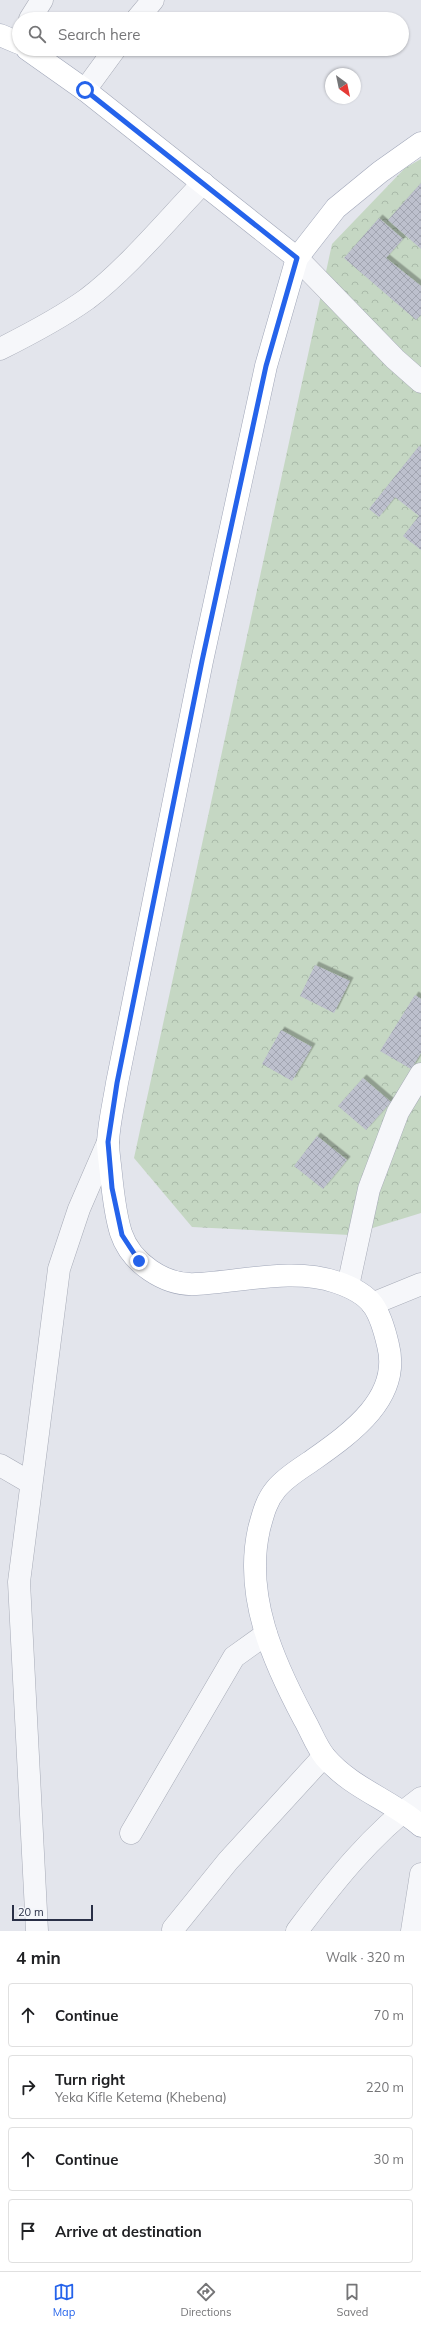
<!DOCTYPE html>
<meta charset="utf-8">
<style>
:root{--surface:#fff;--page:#f6f6f6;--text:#202124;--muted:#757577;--line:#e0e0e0;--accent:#2563eb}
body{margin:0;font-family:Mulish,sans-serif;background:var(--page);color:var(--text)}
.compass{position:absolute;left:325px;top:68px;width:36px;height:36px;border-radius:50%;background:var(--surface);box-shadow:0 1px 3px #0004;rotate:147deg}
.scale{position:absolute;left:12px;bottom:10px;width:81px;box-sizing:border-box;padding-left:4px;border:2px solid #292f46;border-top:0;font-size:11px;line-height:14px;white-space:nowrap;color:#292f46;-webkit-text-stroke:3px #f3f5f9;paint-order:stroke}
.stop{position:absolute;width:12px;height:12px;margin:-9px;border:3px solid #2563eb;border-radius:50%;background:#fff}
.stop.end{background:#2563eb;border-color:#fff;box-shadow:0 1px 4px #0008}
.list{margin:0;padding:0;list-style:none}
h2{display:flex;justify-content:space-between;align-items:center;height:52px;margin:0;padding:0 16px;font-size:17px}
h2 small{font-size:13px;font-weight:400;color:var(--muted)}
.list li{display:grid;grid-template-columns:26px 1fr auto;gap:12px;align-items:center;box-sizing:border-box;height:64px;margin:0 8px 8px;padding:0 8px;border:1px solid var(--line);border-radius:4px}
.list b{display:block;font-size:15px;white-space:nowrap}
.list p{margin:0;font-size:13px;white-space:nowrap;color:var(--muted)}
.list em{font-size:13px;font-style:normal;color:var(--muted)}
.icon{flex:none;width:22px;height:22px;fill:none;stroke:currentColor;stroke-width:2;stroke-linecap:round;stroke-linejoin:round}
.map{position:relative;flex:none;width:421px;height:1931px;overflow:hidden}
.search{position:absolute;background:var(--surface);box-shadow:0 1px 3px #0004;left:12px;right:12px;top:12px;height:44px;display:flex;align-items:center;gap:10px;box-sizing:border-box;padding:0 14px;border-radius:22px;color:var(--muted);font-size:15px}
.sheet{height:340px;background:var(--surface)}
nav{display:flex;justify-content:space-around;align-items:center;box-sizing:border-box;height:56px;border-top:1px solid var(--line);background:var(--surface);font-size:11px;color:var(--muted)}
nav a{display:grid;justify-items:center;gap:2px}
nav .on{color:var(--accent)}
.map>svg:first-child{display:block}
</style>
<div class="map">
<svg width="421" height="1931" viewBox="0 0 421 1931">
<defs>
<pattern id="forest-crowns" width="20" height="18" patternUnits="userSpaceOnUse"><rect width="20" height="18" fill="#c5d7c3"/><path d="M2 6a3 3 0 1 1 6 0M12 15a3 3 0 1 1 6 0" fill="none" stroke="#a9b9a9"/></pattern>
<pattern id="building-cross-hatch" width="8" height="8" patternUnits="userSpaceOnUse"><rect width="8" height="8" fill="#bdc0cd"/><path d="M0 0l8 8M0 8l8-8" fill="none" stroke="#a2a5b1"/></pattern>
<filter id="shadow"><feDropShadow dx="3.5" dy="-3.5" stdDeviation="0" flood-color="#0004"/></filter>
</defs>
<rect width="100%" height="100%" fill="#e3e5ec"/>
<polygon fill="url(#forest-crowns)" points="421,159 421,1213 350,1235 192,1227 134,1158 332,244 405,168"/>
<g fill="url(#building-cross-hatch)" filter="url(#shadow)">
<polygon points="421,183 421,249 388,220"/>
<polygon points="379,218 403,239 386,258 421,286 421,315 416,320 344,258"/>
<polygon points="419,446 421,447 421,550 403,536 419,516 395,497 379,517 369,509"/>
<polygon points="315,965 350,981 334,1013 300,996"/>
<polygon points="415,995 421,999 421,1053 411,1069 380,1051"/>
<polygon points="281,1030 312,1047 292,1081 262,1064"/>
<polygon points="363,1078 391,1102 366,1130 338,1106"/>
<polygon points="317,1136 347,1160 323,1189 294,1166"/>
</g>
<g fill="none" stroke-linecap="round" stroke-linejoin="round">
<g stroke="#a7abb7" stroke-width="23">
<g id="minor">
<polyline points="30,19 42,0"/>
<polyline points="137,19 153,0"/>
<polyline points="85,90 115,49"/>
<polyline points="297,258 395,359 421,382"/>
<path d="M0,349c30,-15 59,-30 87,-50 41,-31 80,-79 116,-116"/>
<polyline points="348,1286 369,1189 398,1112 421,1074"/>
<polyline points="372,1304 421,1284"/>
<polyline points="0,1465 31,1483"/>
<polyline points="131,1833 234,1657 266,1634"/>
<polyline points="173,1929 228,1861 324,1756"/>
<polyline points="37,1931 19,1582 59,1269 79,1209 108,1142"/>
<path d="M297,1931c36,-48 75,-98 124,-133"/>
<polyline points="412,1931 421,1874"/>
</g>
</g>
<g stroke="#a1a7b9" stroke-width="23">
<g id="major">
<polyline points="0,35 19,43"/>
<polyline points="27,49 85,90 297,258"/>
<path d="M421,143l-41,29 -44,36 -39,50 -31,108 -64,295 -85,422c-3,19 -8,39 -9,59 0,10 2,21 3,32 2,19 4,40 10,59 10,30 44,53 75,51 45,-2 97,-17 140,-2 12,4 29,12 37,23 7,10 12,27 15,40 14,54 -40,90 -78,117 -12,8 -25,16 -34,27 -10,12 -13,25 -17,40 -15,67 14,132 45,190 7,12 12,27 21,38 26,31 66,43 96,69"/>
</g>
</g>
<use href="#minor" stroke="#f6f7fa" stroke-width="22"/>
<use href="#major" stroke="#fff" stroke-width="22"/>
</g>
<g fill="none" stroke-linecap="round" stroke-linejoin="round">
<polyline stroke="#2563eb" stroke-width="5" points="85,90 297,258 266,366 202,661 117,1083 108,1142 112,1188 122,1235 139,1261"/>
</g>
</svg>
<svg class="compass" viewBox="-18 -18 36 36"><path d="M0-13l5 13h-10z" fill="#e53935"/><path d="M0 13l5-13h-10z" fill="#757577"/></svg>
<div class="scale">20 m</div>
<div class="stop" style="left:85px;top:90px"></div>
<div class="stop end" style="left:139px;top:1261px"></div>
<div class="search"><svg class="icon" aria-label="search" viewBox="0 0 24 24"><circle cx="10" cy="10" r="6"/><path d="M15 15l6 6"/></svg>Search here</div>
</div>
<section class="sheet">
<h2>4 min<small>Walk · 320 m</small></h2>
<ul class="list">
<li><svg class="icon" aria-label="ahead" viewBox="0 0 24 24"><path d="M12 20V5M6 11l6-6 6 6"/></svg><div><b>Continue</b></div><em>70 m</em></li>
<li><svg class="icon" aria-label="right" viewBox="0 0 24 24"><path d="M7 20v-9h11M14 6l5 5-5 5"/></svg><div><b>Turn right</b><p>Yeka Kifle Ketema (Khebena)</p></div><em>220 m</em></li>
<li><svg class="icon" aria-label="ahead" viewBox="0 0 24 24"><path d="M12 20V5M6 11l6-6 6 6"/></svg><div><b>Continue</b></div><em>30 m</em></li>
<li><svg class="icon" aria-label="arrive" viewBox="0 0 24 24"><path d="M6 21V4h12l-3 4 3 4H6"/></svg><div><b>Arrive at destination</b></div></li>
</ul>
</section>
<nav>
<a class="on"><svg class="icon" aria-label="map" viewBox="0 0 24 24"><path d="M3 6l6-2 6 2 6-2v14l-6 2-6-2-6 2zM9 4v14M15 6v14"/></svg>Map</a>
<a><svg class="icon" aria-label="directions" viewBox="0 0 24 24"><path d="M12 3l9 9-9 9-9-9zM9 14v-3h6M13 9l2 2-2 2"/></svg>Directions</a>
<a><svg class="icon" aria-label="saved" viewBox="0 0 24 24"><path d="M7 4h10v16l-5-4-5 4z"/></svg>Saved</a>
</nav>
